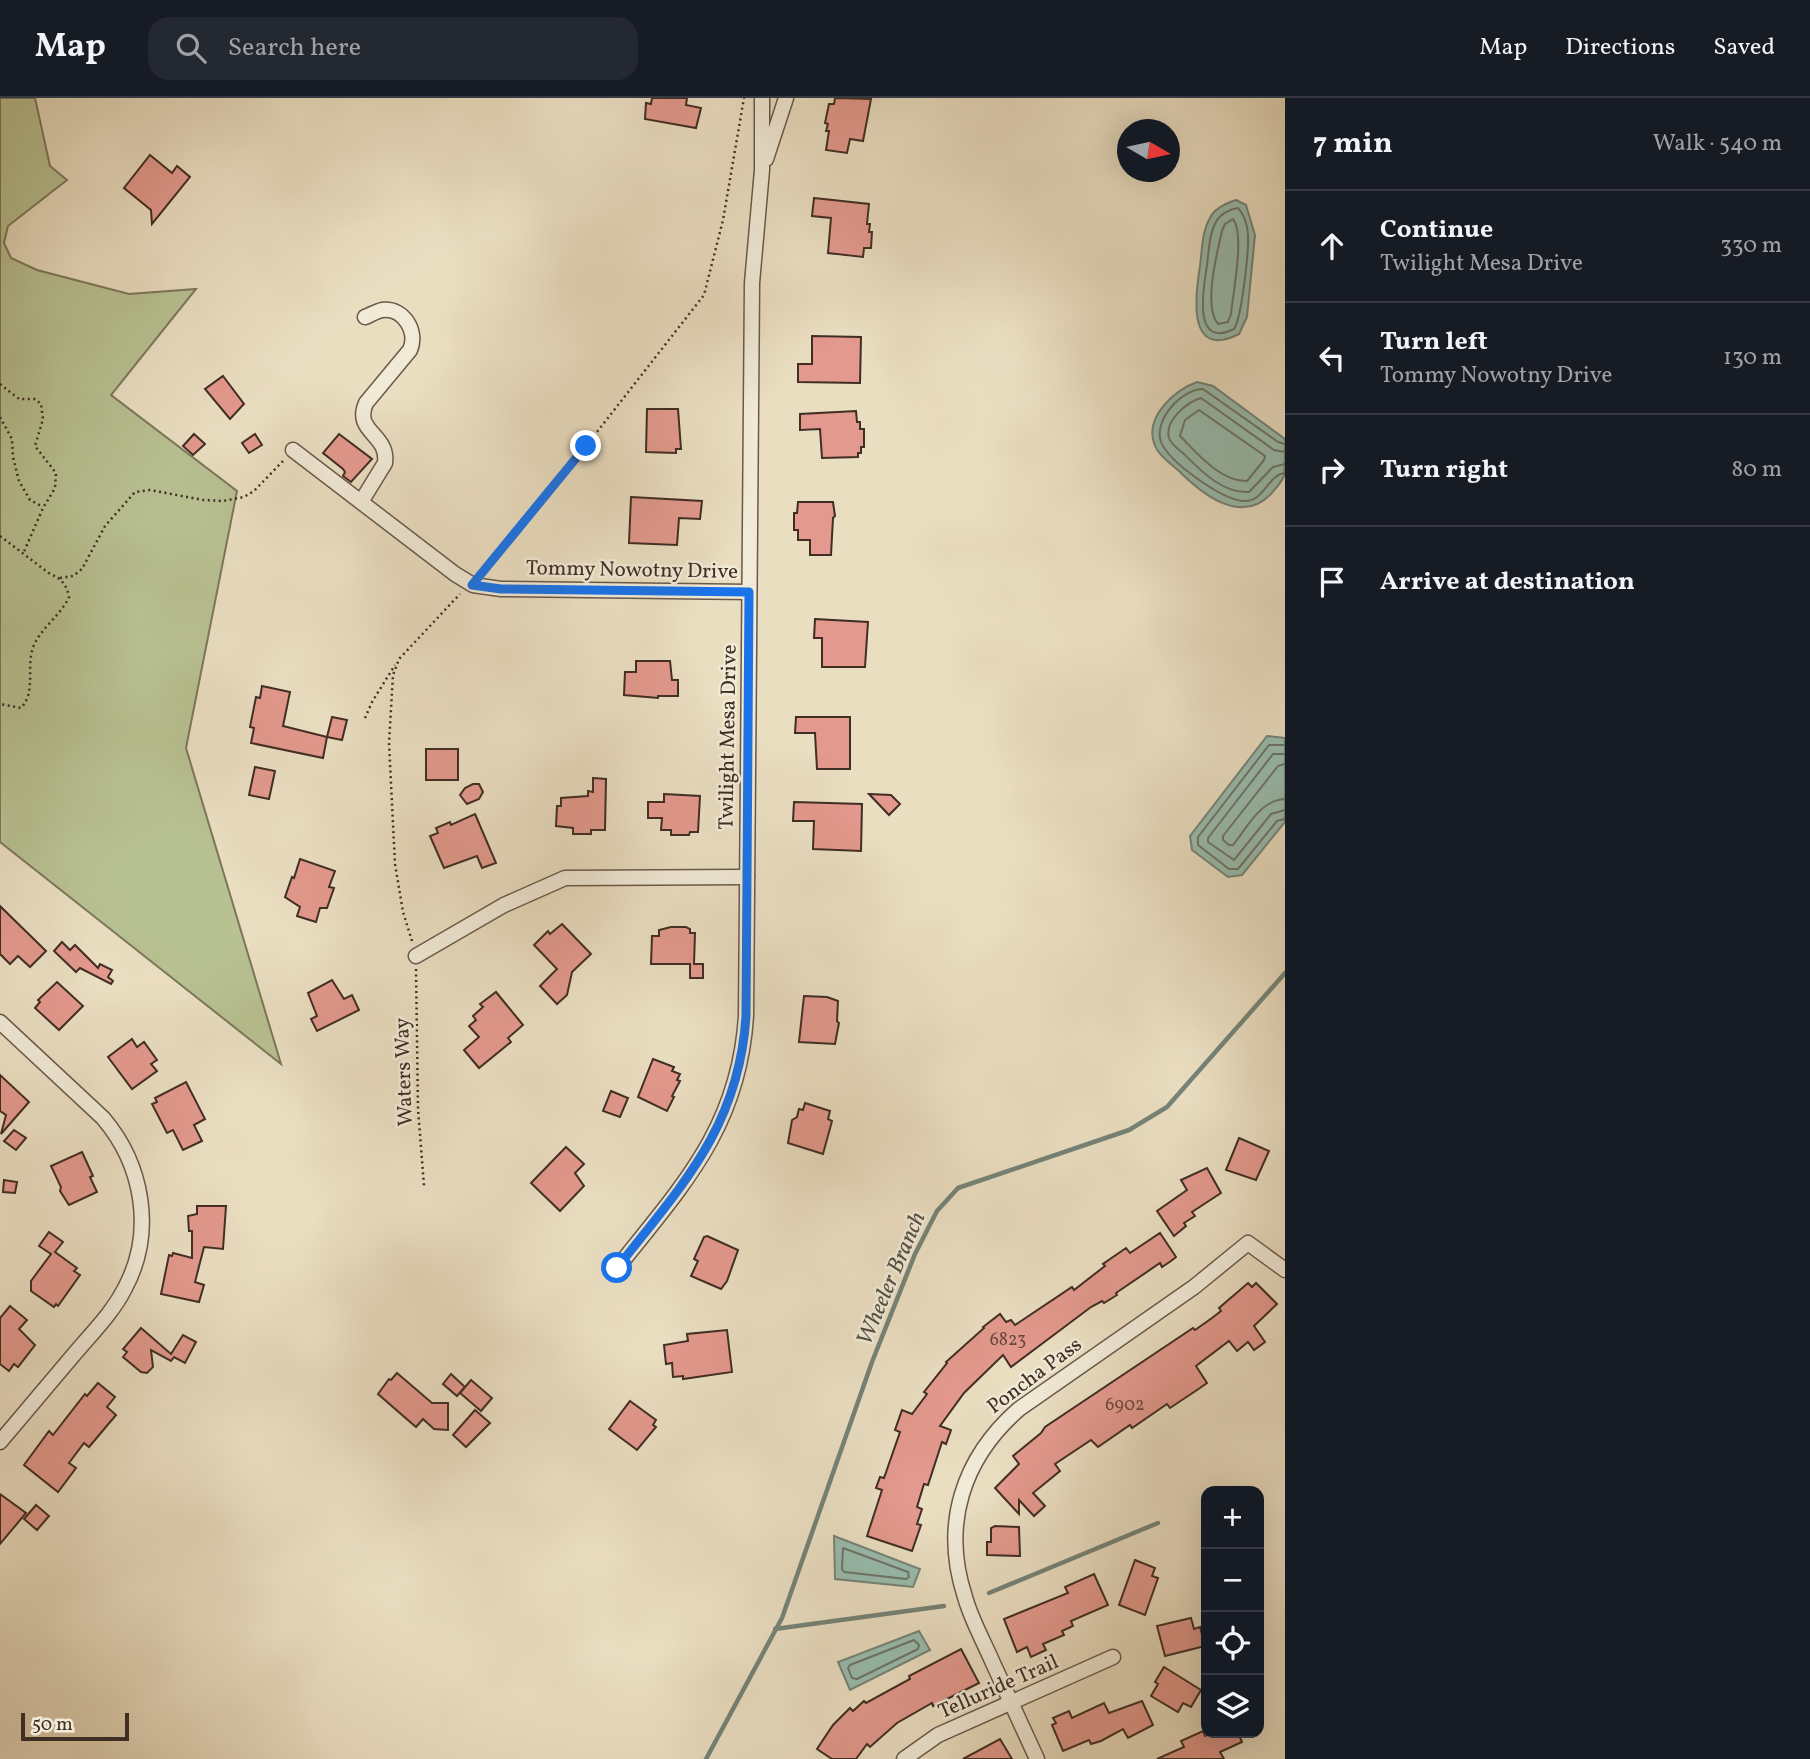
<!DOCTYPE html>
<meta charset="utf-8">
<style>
:root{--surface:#171b24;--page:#242831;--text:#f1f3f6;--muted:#9ea1a6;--line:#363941}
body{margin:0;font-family:Vollkorn,serif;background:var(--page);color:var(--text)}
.controls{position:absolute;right:21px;bottom:21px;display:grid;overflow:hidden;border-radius:14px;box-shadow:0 7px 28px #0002}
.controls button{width:63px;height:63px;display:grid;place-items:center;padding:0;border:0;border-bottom:2px solid var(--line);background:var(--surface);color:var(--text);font:35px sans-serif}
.compass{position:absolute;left:1117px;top:21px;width:63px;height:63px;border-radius:50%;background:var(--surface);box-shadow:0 7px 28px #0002;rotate:99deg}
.scale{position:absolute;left:21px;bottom:18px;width:108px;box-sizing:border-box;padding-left:7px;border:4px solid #402d24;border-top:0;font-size:19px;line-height:24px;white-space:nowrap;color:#402d24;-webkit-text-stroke:5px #f1ead7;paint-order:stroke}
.stop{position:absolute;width:21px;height:21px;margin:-16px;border:5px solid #1a73e8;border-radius:50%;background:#fff}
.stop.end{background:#1a73e8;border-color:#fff;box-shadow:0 2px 7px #0008}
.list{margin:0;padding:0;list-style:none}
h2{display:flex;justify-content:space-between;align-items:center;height:91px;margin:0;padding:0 28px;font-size:30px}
h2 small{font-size:23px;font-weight:400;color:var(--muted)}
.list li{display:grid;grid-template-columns:46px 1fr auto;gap:21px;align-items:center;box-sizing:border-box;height:112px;padding:0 28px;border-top:2px solid var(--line)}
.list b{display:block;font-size:26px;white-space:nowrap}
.list p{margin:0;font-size:23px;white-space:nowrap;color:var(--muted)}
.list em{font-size:23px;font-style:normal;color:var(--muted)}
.icon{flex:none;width:38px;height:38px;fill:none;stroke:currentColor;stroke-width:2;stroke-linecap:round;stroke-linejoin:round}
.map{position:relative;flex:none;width:1285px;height:1661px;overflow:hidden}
header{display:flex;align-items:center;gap:42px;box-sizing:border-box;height:98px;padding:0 35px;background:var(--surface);border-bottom:2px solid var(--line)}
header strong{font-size:33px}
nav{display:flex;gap:38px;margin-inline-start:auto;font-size:24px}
.search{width:490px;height:63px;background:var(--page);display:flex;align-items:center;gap:18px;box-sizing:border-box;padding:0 24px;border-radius:21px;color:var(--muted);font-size:26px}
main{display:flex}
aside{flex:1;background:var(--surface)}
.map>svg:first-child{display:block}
</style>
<header>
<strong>Map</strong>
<div class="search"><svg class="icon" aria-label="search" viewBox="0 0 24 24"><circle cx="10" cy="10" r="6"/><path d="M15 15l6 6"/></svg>Search here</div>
<nav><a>Map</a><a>Directions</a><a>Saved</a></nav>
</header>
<main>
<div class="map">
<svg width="1285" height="1661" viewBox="0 0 1285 1661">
<rect width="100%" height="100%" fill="#eadec1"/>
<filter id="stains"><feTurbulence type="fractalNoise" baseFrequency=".00286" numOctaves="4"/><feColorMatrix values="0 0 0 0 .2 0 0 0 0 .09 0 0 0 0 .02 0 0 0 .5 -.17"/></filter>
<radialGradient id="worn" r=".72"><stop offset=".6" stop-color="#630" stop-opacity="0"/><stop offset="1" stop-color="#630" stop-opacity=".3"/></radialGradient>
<polygon fill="#b8c192" stroke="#7c775b" stroke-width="2" points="0,0 35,0 50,68 67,82 8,128 4,145 11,160 37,172 129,196 196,191 111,297 237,393 186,650 281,966 0,744"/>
<g fill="#98bcae" stroke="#758377" stroke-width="2">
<path d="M1236,102l10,5 9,30 -8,82 -8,17c-52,26 -44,-37 -39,-68 2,-15 2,-35 10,-48 4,-9 17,-15 26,-18z"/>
<path d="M1197,284l16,4 72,53c0,11 0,27 -1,37 -3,7 -8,12 -13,18 -30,31 -68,1 -92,-23 -9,-8 -22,-17 -25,-28 -9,-27 21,-53 43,-61z"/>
<polygon points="1267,638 1285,640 1285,724 1242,777 1228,779 1192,752 1190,738"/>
<polygon points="834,1438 920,1471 913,1489 835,1481"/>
<polygon points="919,1533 930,1552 850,1592 838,1564"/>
</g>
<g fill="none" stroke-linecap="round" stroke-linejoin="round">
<g stroke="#6c7469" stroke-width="2">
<path d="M1238,110c6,6 9,16 10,26 1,16 -6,83 -14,95 -43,21 -30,-43 -27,-64 2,-14 2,-31 9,-43 4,-8 14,-13 22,-14z"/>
<path d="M1233,121c12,15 0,74 -2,95l-3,8 -10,2c-15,-17 -1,-71 4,-93l3,-7z"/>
<path d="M1199,312l66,46 -1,4 -17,21c-26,1 -50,-28 -67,-45l5,-16z"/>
<path d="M1285,346l-7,-2 -75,-53c-21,0 -50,31 -42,53 8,20 60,57 82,59 21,2 25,-27 42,-28"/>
<path d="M1285,354l-11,-2 -73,-52c-14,4 -37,23 -32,40 2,6 10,12 15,16 16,16 39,40 65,38l24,-25 12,-3"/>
<polyline points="1285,647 1269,647 1198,739 1198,747 1229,771 1238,771 1277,723 1285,721"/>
<polyline points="1285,656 1273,656 1208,740 1208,744 1234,762 1271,716 1285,712"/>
<path d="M1285,666l-7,2 -55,70v4l6,5h4c14,-17 27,-45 52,-46"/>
<polygon points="843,1450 908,1474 909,1479 906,1481 844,1474 842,1471"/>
<polygon points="914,1542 919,1547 918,1551 857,1581 852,1580 848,1570 850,1567"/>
</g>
<g stroke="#758377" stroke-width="4.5">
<polyline points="989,1495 1158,1425"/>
<polyline points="775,1531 944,1508"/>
<polyline points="706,1661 782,1520 872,1264 915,1156 937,1113 958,1090 1129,1032 1167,1009 1285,875"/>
</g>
</g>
<g fill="#e3998d" stroke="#402d24" stroke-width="2">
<polygon points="652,0 687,0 686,7 701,10 696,30 645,21 646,5 651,6"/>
<polygon points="835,0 871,1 863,43 850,41 847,55 826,52 829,33 826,33 828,26 825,25 829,6 834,6"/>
<polygon points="150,57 172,75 177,68 190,79 152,126 151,112 124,90"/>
<polygon points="814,100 869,106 867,126 870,126 869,134 872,134 871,150 864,150 863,159 828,155 831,120 812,118"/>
<polygon points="812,238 861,239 860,285 798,284 798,266 812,266"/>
<polygon points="223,278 244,306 230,321 205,291"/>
<polygon points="647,311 678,311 681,351 676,351 676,355 646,354"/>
<polygon points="856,313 857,324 860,324 860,331 864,331 864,349 861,349 861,355 858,355 858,359 822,360 820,331 800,332 800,316"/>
<polygon points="194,336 205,346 193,357 183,348"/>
<polygon points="255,336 262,347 249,355 242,345"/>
<polygon points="339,336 372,361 351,384 343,378 345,374 343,371 323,355"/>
<polygon points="631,399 702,403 700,421 679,420 677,447 629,445"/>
<polygon points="798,404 833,404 835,418 833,420 831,457 810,457 810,442 798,442 798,432 794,432 794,415 797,415"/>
<polygon points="815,521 868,524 865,569 822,569 822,540 814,540"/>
<polygon points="636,563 670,563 672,582 678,582 678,598 658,598 658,600 624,597 625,574 636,574"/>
<polygon points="262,588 290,594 283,628 327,639 323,660 251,645 254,630 250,629 256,599 260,600"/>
<polygon points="332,619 347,622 342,642 327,639"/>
<polygon points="796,619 850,619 850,671 817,671 815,635 795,635"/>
<rect x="426" y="651" width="32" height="31"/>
<polygon points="255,669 275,673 269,701 249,697"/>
<polygon points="593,680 606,681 605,732 591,732 591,736 573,736 573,730 556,728 557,708 561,708 561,700 588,698 588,693 593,694"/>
<polygon points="473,686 479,686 483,694 479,701 467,706 460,697 465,690"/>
<polygon points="664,696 700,698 698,734 690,734 689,737 671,737 671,732 661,732 662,720 648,720 648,704 664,704"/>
<polygon points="869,696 891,697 900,706 889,717"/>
<polygon points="794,704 862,706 861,753 813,751 814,723 793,723"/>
<polygon points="475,716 496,765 482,770 477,758 444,770 430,738 438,735 436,730 450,724 451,727"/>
<polygon points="300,761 335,773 329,789 334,790 327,810 320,810 316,824 297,818 300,809 285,799 292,779 294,780"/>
<polygon points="0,808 46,853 30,869 18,858 10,866 0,856"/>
<polygon points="562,826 591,856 572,874 567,897 557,906 540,888 557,871 534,847 548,833 550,836"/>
<polygon points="671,829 686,829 690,831 690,835 695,835 694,866 703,866 703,880 690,880 690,866 651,866 652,838 659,838 659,832"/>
<polygon points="62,844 70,852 75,847 98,870 100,866 112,872 108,879 113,883 111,886 80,870 76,874 54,853"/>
<polygon points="332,882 344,901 352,897 359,912 317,933 311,921 317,918 308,895"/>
<polygon points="57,884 83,908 59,932 35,910 40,904 38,902"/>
<polygon points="496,894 523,927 508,940 511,944 479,970 464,952 479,939 469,928 476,922 473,918 483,909 480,906"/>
<polygon points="804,898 827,899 838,903 837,923 839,925 835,946 799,944"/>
<polygon points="132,941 137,949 144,944 157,962 151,966 157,973 132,991 108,959"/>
<polygon points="653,961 674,969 672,973 680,976 677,982 680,983 672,998 674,999 667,1013 638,999"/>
<polygon points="0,977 29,1004 1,1036 6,1017 0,1013"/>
<polygon points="186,984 205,1021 194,1027 202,1043 183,1052 173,1032 167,1035 152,1006 157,1004 155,1000"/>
<polygon points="611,993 628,1000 620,1019 603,1013"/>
<polygon points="805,1005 830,1013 828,1021 832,1023 823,1056 788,1045 792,1022 797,1019 799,1011 803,1012"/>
<polygon points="14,1032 26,1040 16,1052 4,1043"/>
<polygon points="1239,1040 1269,1053 1256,1082 1226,1072"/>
<polygon points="566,1049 584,1066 575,1075 584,1088 560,1113 531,1085"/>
<polygon points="82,1054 93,1078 90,1079 97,1094 69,1107 60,1093 61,1089 51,1068"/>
<polygon points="1207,1070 1221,1095 1192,1114 1195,1118 1184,1125 1186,1128 1174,1138 1157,1113 1187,1092 1181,1082"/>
<polygon points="4,1082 17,1084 15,1095 3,1094"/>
<polygon points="197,1108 226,1108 223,1151 204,1149 195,1184 204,1187 199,1204 161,1196 169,1157 172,1158 173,1155 192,1160 192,1133 189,1133 188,1118 197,1116"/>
<polygon points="49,1134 63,1144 55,1154 77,1170 74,1173 80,1177 58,1208 56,1206 54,1209 31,1193 31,1183 51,1156 39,1148"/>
<polygon points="1160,1135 1176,1159 1171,1163 1162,1169 1160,1165 1116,1195 1117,1197 1104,1205 1102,1203 1091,1209 1011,1269 1003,1257 964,1295 940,1328 951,1332 946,1346 942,1344 928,1387 924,1386 917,1409 922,1411 917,1426 921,1427 912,1453 867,1438 882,1392 876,1390 880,1379 884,1380 900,1334 895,1332 902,1312 912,1316 927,1296 924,1294 947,1265 946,1264 984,1230 983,1229 1000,1216 1006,1224 1011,1222 1015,1227 1072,1189 1074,1192 1105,1168 1103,1166 1126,1150 1130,1155"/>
<polygon points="707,1138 738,1152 727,1183 721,1191 691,1178 698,1163 694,1161 704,1139"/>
<polygon points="1248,1185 1252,1189 1256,1185 1277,1206 1254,1228 1265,1244 1254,1252 1248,1244 1237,1253 1229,1243 1196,1268 1207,1285 1200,1290 1170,1310 1167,1306 1132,1330 1130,1327 1098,1349 1091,1342 1055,1366 1060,1373 1033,1395 1045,1408 1034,1418 1019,1402 1019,1416 995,1390 1019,1366 1013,1358 1041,1335 1045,1329 1193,1230 1195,1232 1212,1220 1221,1213 1219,1210"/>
<polygon points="10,1208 27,1222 19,1231 35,1247 18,1269 14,1266 9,1273 0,1266 0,1220"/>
<polygon points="141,1230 171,1256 183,1237 196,1244 185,1265 174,1259 171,1263 151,1252 153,1269 147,1275 141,1274 123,1259 127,1254 123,1251"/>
<polygon points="727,1232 732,1274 683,1281 683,1278 673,1279 672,1265 666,1266 664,1247 688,1243 687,1236"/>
<polygon points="397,1275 432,1305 448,1305 448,1332 434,1331 423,1321 416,1329 378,1296 389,1281 391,1282"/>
<polygon points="451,1276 465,1289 457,1298 443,1286"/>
<polygon points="471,1282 492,1300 481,1313 460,1295"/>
<polygon points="98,1285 115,1299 107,1309 116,1317 89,1349 84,1345 69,1365 76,1370 58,1394 24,1367 49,1333 53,1337 85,1296 87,1298"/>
<polygon points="630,1303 656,1322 653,1327 656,1329 637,1352 609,1331"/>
<polygon points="475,1312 490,1325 466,1349 453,1337"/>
<polygon points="0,1396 26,1415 0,1446"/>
<polygon points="36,1407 49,1418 37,1432 24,1421"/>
<polygon points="995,1428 1019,1429 1020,1458 987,1457 987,1444 991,1444 991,1430"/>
<polygon points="1135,1462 1155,1470 1152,1478 1158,1480 1145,1517 1119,1507"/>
<polygon points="1094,1476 1108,1507 1071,1523 1073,1528 1062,1533 1064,1537 1043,1546 1046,1552 1031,1559 1027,1549 1017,1554 1004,1521 1068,1495 1065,1489"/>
<polygon points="1191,1520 1194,1531 1200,1529 1205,1548 1165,1558 1157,1528"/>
<polygon points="961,1551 979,1585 933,1608 932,1605 897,1625 870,1649 867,1646 856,1661 832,1661 817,1651 833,1627 850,1610 853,1613 864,1603 866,1605 910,1581 909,1578"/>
<polygon points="1164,1569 1201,1592 1191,1609 1183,1605 1178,1614 1151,1598 1158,1586 1155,1584"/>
<polygon points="1142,1603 1153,1627 1128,1640 1123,1631 1101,1643 1091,1646 1089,1642 1063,1653 1052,1627 1056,1625 1053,1620 1069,1613 1072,1620 1104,1605 1109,1615"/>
<polygon points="1203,1633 1205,1638 1213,1635 1238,1635 1242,1644 1220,1654 1224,1661 1157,1661 1184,1649 1181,1643"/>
<polygon points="1000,1641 1012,1661 963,1661"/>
</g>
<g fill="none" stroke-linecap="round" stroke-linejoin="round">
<g stroke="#6a594b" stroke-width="17">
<g id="minor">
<polyline points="766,61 786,0"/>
<polyline points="293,352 455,476 473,487 501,491 749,494"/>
<path d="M361,404l24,-39c4,-29 -32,-31 -19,-60l44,-53c8,-18 -6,-43 -28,-40 -5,1 -12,5 -17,7"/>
<polyline points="416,858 504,807 565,780 747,779"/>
<path d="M0,924l103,96c40,47 52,114 22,170 -12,24 -32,44 -49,64 -25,30 -51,60 -76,90"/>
<path d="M617,1170c66,-83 122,-141 129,-252l6,-733 10,-113v-72"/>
<polyline points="904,1661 938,1637 1113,1559"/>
<path d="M1037,1661c-15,-33 -30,-65 -45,-98 -9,-21 -21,-42 -27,-64 -24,-73 -2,-139 54,-188l175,-122 54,-44 37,27"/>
</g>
</g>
<g stroke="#402d24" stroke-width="2.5" stroke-dasharray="2 3.5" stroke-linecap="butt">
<polyline points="0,286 19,301 35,301 41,306 43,321 35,348 56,375 55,390 43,410 23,456"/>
<polyline points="0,319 12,341 13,359 19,383 30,402 43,409"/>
<path d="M0,438l50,38c11,4 17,11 19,23 -8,18 -27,30 -35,48 -9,21 3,46 -13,63l-21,-4"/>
<polyline points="483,475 586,348 704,197 723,122 744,0"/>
<polyline points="60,480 73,478 82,471 105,428 135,394 150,392 203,402 223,403 244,399 254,393 284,362"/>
<polyline points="365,620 372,604 395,567"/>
<polyline points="412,843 403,814 395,766 389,645 393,577 399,561 460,496"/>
<polyline points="416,871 418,1011 424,1088"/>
</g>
<use href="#minor" stroke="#f1ead7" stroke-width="14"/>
</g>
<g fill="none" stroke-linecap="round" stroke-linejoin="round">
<path stroke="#1a73e8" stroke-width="9" d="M586,348l-114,139 29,4 248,3 -3,424c-7,111 -64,169 -129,252"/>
</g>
<g text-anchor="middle" stroke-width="5" stroke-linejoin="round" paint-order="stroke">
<g font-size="18" fill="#69483e">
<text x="1008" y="1247">6823</text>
<text x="1125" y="1312">6902</text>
</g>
<g font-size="21" fill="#402d24" stroke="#f1ead7">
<text transform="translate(632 471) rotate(1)" y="7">Tommy Nowotny Drive</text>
<text transform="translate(727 639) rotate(-89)" y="7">Twilight Mesa Drive</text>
<text transform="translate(403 974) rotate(-92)" y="7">Waters Way</text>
<text transform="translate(1034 1277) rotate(-37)" y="7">Poncha Pass</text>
<text transform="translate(998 1588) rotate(-24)" y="7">Telluride Trail</text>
</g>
<g font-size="23" font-style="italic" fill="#565146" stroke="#f1ead7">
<text transform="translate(890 1180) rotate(-67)" y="8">Wheeler Branch</text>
</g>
</g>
<rect width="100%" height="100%" filter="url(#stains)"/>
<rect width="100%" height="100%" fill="url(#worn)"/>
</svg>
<div class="controls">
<button>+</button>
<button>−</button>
<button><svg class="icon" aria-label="locate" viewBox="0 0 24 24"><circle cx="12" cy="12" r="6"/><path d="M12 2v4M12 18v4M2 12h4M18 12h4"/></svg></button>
<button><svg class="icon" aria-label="layers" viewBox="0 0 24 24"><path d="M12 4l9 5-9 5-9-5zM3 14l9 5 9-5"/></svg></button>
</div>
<svg class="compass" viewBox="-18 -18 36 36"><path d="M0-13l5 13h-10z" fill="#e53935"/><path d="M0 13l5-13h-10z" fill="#9ea1a6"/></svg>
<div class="scale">50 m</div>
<div class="stop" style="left:617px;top:1170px"></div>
<div class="stop end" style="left:586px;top:348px"></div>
</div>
<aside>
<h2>7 min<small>Walk · 540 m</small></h2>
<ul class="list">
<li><svg class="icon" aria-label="ahead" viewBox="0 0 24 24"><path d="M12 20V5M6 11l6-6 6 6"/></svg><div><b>Continue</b><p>Twilight Mesa Drive</p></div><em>330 m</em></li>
<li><svg class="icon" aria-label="left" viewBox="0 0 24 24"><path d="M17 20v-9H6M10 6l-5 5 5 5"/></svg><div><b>Turn left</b><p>Tommy Nowotny Drive</p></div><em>130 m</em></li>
<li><svg class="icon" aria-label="right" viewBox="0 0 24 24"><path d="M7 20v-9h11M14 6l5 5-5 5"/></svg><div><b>Turn right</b></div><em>80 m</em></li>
<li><svg class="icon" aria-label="arrive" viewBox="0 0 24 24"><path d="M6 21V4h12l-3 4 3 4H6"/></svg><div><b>Arrive at destination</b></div></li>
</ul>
</aside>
</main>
